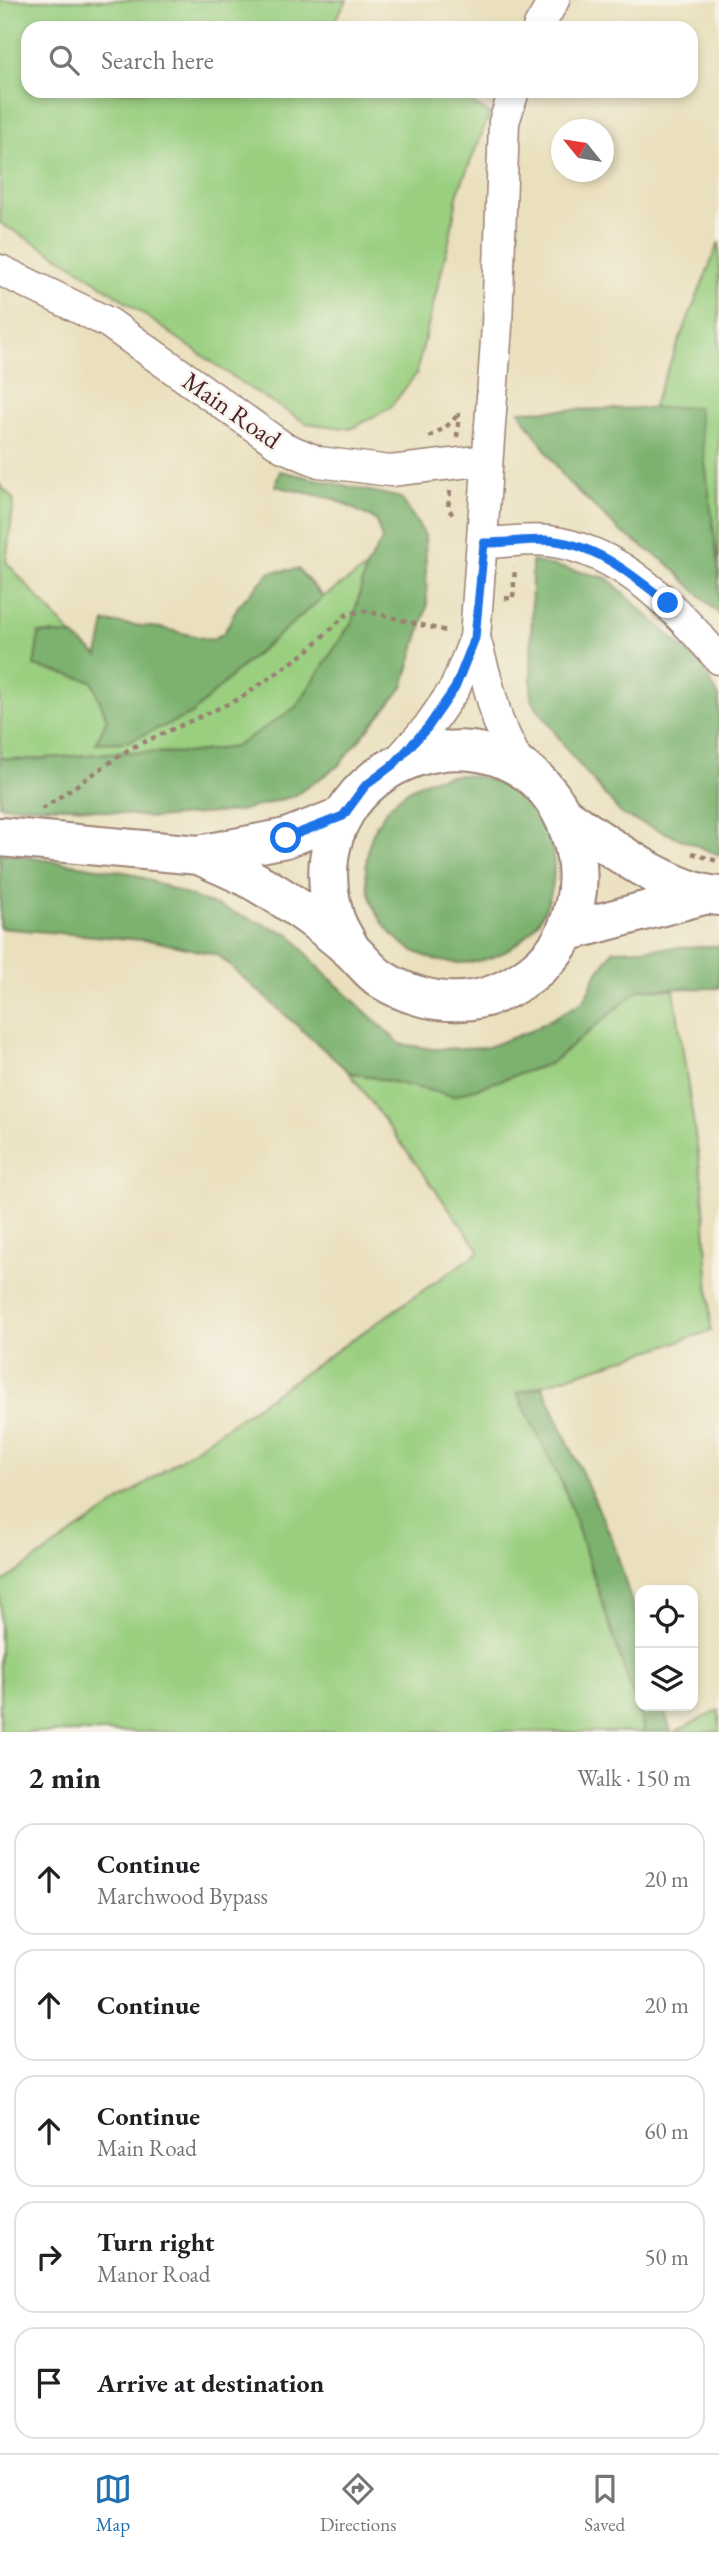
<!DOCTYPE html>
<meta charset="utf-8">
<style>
:root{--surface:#fff;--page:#f2f2f2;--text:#202124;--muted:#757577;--line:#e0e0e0;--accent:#1f6fb2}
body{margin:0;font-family:"EB Garamond",serif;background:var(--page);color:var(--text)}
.controls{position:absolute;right:21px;bottom:21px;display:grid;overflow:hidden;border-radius:14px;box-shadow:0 4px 10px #0003}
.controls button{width:63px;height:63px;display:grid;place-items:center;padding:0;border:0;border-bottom:2px solid var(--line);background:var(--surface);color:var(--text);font:35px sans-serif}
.compass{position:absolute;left:551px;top:119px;width:63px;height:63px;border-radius:50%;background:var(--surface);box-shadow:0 4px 10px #0003;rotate:300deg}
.stop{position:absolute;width:21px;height:21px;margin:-16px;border:5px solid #1a73e8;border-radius:50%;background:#fff}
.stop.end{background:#1a73e8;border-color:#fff;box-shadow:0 2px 7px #0008}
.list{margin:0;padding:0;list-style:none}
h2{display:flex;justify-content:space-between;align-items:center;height:91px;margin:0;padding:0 28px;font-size:30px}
h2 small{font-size:23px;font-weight:400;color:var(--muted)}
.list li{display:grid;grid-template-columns:46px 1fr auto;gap:21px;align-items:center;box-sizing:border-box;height:112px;margin:0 14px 14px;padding:0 14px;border:2px solid var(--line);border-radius:21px}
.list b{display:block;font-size:26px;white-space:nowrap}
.list p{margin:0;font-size:23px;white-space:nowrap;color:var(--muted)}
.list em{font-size:23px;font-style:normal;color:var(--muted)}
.icon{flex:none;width:38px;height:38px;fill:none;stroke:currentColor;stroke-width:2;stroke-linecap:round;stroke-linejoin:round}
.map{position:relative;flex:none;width:719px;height:1732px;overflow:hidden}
.search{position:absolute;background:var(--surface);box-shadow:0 4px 10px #0003;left:21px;right:21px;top:21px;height:77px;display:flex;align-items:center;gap:18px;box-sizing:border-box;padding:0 24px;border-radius:21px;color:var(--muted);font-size:26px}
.sheet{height:721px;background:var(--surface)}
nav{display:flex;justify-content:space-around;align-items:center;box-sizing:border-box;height:98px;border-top:2px solid var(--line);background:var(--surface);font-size:19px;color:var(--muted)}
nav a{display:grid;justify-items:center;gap:4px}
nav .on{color:var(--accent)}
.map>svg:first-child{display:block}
</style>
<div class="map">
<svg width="719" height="1732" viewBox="0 0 719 1732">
<rect width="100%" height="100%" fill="#f7f3e8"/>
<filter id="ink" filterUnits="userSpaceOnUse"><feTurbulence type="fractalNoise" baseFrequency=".0143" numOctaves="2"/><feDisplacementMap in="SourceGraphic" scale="14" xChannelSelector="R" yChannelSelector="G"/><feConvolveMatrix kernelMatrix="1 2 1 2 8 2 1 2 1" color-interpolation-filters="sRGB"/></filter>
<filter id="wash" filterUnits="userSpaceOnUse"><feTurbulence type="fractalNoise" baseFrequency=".00686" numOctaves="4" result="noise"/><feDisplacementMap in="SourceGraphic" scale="28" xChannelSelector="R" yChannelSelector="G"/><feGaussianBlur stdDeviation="1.57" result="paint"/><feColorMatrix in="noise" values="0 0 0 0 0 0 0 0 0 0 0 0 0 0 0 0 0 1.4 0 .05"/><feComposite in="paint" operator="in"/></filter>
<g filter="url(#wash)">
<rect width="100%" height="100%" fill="#eae0bd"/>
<g fill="#9acf80" stroke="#727756" stroke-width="2">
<polygon points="0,0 347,0 335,20 347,28 28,28 28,91 452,91 490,114 458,192 450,237 416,374 390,408 351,429 306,423 246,386 73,265 0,223"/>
<polygon points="719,242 719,571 652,408"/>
<polygon points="0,485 14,500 6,562 72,635 39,633 92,681 107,719 96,743 239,669 323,597 366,568 353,620 296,708 235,747 186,753 125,752 22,760 0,758"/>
<polygon points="640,989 674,990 703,1188 711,1331 517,1393 565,1490 645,1732 0,1732 0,1584 480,1251 349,1072 454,1096 551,1063"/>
<polygon points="719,1710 719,1732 674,1732"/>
</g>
<g fill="#7bb26e" stroke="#62684c" stroke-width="2">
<polygon points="698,407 719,571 719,614 667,563 620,531 566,480 519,411"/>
<polygon points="280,471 401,498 425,535 427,607 403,687 338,766 294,796 240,811 154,818 75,807 0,806 0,758 22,760 125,752 186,753 235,747 296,707 353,620 366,568 382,540 376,520 334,499 275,486"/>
<polygon points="532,561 607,578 702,666 719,697 719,855 622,815 571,755 531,699"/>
<polygon points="298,569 323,597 239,669 192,714 127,742 96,743 107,719 92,681 34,666 39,633 72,635 98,656 105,622 161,628 211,640 224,633 238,606 270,572"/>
<circle cx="460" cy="869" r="94"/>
<polygon points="0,853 130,873 290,934 322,971 400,1044 434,1049 488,1047 530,1031 584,1001 595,976 614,950 719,946 719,988 640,989 551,1063 454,1096 349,1072 218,955 154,941 0,928"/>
<polygon points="543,1387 613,1541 640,1630 640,1706 663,1706 671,1732 645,1732 565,1490 517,1393"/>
</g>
</g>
<g filter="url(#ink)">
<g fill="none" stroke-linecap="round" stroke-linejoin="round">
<g stroke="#9a8074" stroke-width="33">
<g id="minor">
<polyline points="538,28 554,0"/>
<polyline points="0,270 109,323 283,447 319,462 390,471 487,460"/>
<path d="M484,543c20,0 44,-5 64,-2 73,9 125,65 171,118"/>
<polyline points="475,638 498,721 521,769"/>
<polyline points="395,764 428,727 455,688 475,638 497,326 504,122 514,91"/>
</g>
</g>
<g stroke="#9a8074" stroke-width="42">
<g id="major">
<path d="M565,816c40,28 105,76 154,80"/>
<polyline points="0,837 199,855 286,838 343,816"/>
<path d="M199,855c21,10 43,18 62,30 29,16 66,43 90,65 10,9 19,22 30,29 23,15 54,24 81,22 41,-2 88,-33 104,-70 14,-32 15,-66 4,-98 -51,-150 -281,-80 -236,82 3,12 11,23 16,33"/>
<polyline points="566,932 704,895"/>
</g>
</g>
<g stroke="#9a8074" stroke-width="4.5" stroke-dasharray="5 5" stroke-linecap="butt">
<polyline points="429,437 446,427 458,415"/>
<polyline points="457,437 459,413"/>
<polyline points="450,491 448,508 455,518"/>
<polyline points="505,598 513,599 515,567"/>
<polyline points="42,809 131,748 241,698 305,653 347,614 366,611 450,632"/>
<polyline points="692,853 717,861"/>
</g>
<use href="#minor" stroke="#fff" stroke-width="30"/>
<use href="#major" stroke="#fff" stroke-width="38"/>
</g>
</g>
<g fill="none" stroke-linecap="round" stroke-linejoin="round" filter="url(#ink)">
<path stroke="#1a73e8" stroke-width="9" d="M286,838l57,-22 22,-30 29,-22 34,-37 27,-39 20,-50 9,-95c20,0 40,-3 60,-3 50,2 87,34 124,63"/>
</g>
<g text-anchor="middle" stroke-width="5" stroke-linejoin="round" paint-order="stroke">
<g font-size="26" fill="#4a1f2b" stroke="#f7f3e8">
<text transform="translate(232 410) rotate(35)" y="9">Main Road</text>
</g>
</g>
</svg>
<div class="controls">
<button><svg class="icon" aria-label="locate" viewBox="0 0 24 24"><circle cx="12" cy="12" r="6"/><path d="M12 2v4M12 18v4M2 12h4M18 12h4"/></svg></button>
<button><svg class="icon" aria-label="layers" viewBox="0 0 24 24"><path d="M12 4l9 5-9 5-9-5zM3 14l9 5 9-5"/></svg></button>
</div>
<svg class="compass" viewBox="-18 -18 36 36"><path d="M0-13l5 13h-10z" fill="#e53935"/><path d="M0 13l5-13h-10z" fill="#757577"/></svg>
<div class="stop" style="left:286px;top:838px"></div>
<div class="stop end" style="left:668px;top:603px"></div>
<div class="search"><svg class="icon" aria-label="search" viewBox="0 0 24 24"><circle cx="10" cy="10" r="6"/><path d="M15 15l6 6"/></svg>Search here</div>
</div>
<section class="sheet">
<h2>2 min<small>Walk · 150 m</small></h2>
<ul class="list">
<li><svg class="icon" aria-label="ahead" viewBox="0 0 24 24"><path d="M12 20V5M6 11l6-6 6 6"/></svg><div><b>Continue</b><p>Marchwood Bypass</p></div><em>20 m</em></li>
<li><svg class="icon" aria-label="ahead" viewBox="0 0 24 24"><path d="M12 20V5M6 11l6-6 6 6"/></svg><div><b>Continue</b></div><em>20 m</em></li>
<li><svg class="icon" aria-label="ahead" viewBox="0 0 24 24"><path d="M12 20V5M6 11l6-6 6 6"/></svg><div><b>Continue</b><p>Main Road</p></div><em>60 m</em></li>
<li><svg class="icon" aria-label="right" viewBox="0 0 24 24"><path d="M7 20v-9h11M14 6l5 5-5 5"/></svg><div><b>Turn right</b><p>Manor Road</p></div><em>50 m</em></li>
<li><svg class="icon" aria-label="arrive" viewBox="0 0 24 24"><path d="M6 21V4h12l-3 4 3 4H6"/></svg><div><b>Arrive at destination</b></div></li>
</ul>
</section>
<nav>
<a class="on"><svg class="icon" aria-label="map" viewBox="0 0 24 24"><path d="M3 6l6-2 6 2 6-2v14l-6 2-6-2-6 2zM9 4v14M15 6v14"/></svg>Map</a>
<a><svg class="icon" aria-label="directions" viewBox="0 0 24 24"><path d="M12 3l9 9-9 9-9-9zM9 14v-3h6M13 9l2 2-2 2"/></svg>Directions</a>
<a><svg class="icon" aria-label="saved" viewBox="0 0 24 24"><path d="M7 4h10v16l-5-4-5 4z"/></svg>Saved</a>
</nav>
